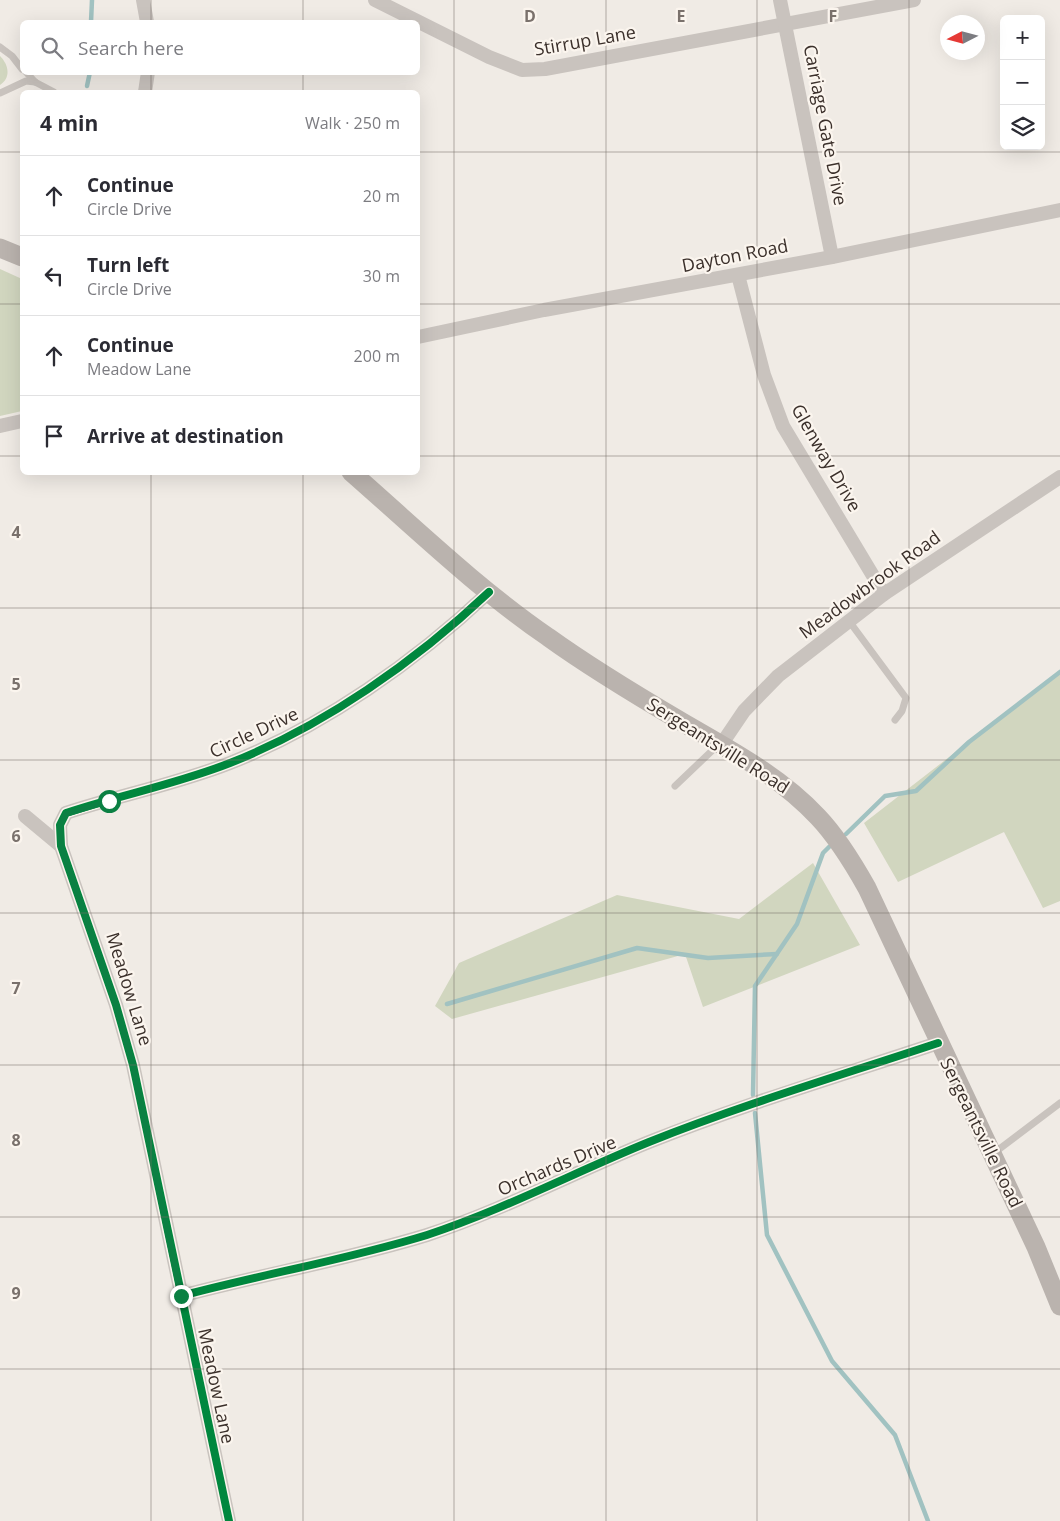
<!DOCTYPE html>
<meta charset="utf-8">
<style>
:root{--surface:#fff;--page:#f2f2f3;--text:#2b2b33;--muted:#7c7c81;--line:#e1e1e2}
body{margin:0;font-family:"Open Sans",sans-serif;background:var(--page);color:var(--text)}
.controls{position:absolute;right:15px;top:15px;display:grid;overflow:hidden;border-radius:8px;box-shadow:0 5px 20px #0002}
.controls button{width:45px;height:45px;display:grid;place-items:center;padding:0;border:0;border-bottom:1px solid var(--line);background:var(--surface);color:var(--text);font:25px sans-serif}
.compass{position:absolute;left:940px;top:15px;width:45px;height:45px;border-radius:50%;background:var(--surface);box-shadow:0 5px 20px #0002;rotate:264deg}
.stop{position:absolute;width:15px;height:15px;margin:-11px;border:4px solid #0b8043;border-radius:50%;background:#fff}
.stop.end{background:#0b8043;border-color:#fff;box-shadow:0 1px 5px #0008}
.list{margin:0;padding:0;list-style:none}
h2{display:flex;justify-content:space-between;align-items:center;height:65px;margin:0;padding:0 20px;font-size:21px}
h2 small{font-size:16px;font-weight:400;color:var(--muted)}
.list li{display:grid;grid-template-columns:32px 1fr auto;gap:15px;align-items:center;box-sizing:border-box;height:80px;padding:0 20px;border-top:1px solid var(--line)}
.list b{display:block;font-size:19px;white-space:nowrap}
.list p{margin:0;font-size:16px;white-space:nowrap;color:var(--muted)}
.list em{font-size:16px;font-style:normal;color:var(--muted)}
.icon{flex:none;width:28px;height:28px;fill:none;stroke:currentColor;stroke-width:2;stroke-linecap:round;stroke-linejoin:round}
.map{position:relative;flex:none;width:1060px;height:1521px;overflow:hidden}
.search{position:absolute;background:var(--surface);box-shadow:0 5px 20px #0002;left:20px;top:20px;width:400px;height:55px;display:flex;align-items:center;gap:12px;box-sizing:border-box;padding:0 18px;border-radius:8px;color:var(--muted);font-size:19px}
.panel{position:absolute;background:var(--surface);box-shadow:0 5px 20px #0002;left:20px;top:90px;width:400px;height:385px;border-radius:8px}
.map>svg:first-child{display:block}
</style>
<div class="map">
<svg width="1060" height="1521" viewBox="0 0 1060 1521">
<rect width="100%" height="100%" fill="#f0ebe5"/>
<g fill="#d1d6bf">
<path d="M0,56c9,9 11,22 0,29z"/>
<polygon points="0,269 22,279 22,411 0,416"/>
<polygon points="1060,671 1060,901 1043,908 1004,832 898,882 864,823"/>
<polygon points="813,863 860,945 703,1007 685,954 452,1019 435,1006 459,963 617,895 739,919"/>
</g>
<g fill="none" stroke-linecap="round" stroke-linejoin="round">
<g stroke="#a1c2c1" stroke-width="4.5">
<polyline points="91,22 92,0"/>
<polyline points="87,86 90,72"/>
<polyline points="846,834 885,796 916,791 969,742 1060,672"/>
<polyline points="447,1004 637,948 708,958 777,954"/>
<polyline points="753,1095 755,986 797,924 823,853 829,847"/>
<polyline points="755,1113 767,1235 832,1361 895,1435 928,1521"/>
</g>
<g stroke="#c9c3be" stroke-width="7">
<polyline points="0,47 12,56 22,69"/>
<polyline points="26,72 35,82 54,92"/>
<polyline points="0,93 26,81 35,82"/>
<polyline points="849,621 906,698 902,711 895,720"/>
<polyline points="675,786 718,745"/>
<polyline points="994,1153 1060,1103"/>
</g>
<g stroke="#c9c3be" stroke-width="14">
<polyline points="143,0 147,22"/>
<polyline points="375,0 489,57 522,70 545,69 914,0"/>
<polyline points="780,0 832,257"/>
<polyline points="145,92 148,72"/>
<polyline points="738,275 764,375 783,426 884,594"/>
<polyline points="418,337 544,310 832,257 1060,210"/>
<polyline points="0,426 22,421"/>
<polyline points="721,745 744,711 778,676 884,594 1060,477"/>
<polyline points="25,816 61,846"/>
<path d="M181,1296c82,-22 165,-36 246,-61 76,-25 148,-63 222,-93 95,-38 193,-67 289,-99"/>
<path d="M229,1521l-96,-456 -17,-60 -55,-159 -1,-21 6,-12c54,-18 111,-29 164,-50 94,-37 186,-102 259,-171"/>
</g>
<g stroke="#bab3ae" stroke-width="19">
<polyline points="0,248 22,257"/>
<path d="M351,472c64,56 127,117 197,165 43,31 88,58 134,85 48,28 98,54 136,95 20,21 35,46 49,71l169,359 24,59"/>
</g>
<g stroke="#fbf5ee" stroke-width="11">
<g id="cycleway">
<path d="M181,1296c82,-22 165,-36 246,-61 76,-25 148,-63 222,-93 95,-38 193,-67 289,-99"/>
<path d="M229,1521l-96,-456 -17,-60 -55,-159 -1,-21 6,-12c54,-18 111,-29 164,-50 94,-37 186,-102 259,-171"/>
</g>
</g>
<use href="#cycleway" stroke="#00873e" stroke-width="8"/>
</g>
<g fill="none" stroke-linecap="round" stroke-linejoin="round">
<polyline stroke="#0b8043" stroke-width="6" points="109,801 66,814 60,825 61,846 116,1005 133,1065 181,1296"/>
</g>
<path fill="none" stroke="#7a716c" stroke-width="1" stroke-opacity="0.55" d="M151,0v22M303,0v22M454,0v1521M606,0v1521M757,0v1521M909,0v1521M151,72v20M303,72v20M0,152h22M418,152h642M0,304h22M418,304h642M0,456h22M418,456h642M151,472v1049M303,472v1049M0,608h1060M0,760h1060M0,913h1060M0,1065h1060M0,1217h1060M0,1369h1060"/>
<g text-anchor="middle" stroke-width="4.5" stroke-linejoin="round" paint-order="stroke">
<g font-size="18" fill="#3b302b" stroke="#fbf5ee">
<text transform="translate(585 41) rotate(-10)" y="6">Stirrup Lane</text>
<text transform="translate(825 125) rotate(79)" y="6">Carriage Gate Drive</text>
<text transform="translate(735 256) rotate(-11)" y="6">Dayton Road</text>
<text transform="translate(826 458) rotate(60)" y="6">Glenway Drive</text>
<text transform="translate(870 585) rotate(-36)" y="6">Meadowbrook Road</text>
<text transform="translate(254 733) rotate(-25)" y="6">Circle Drive</text>
<text transform="translate(718 746) rotate(32)" y="6">Sergeantsville Road</text>
<text transform="translate(129 989) rotate(73)" y="6">Meadow Lane</text>
<text transform="translate(981 1133) rotate(64)" y="6">Sergeantsville Road</text>
<text transform="translate(557 1166) rotate(-23)" y="6">Orchards Drive</text>
<text transform="translate(216 1386) rotate(78)" y="6">Meadow Lane</text>
</g>
</g>
<g font-size="16" text-anchor="middle" font-weight="bold" fill="#7a716c" stroke="#fbf5ee" stroke-width="4.5" stroke-linejoin="round" paint-order="stroke">
<text x="530" y="22">D</text>
<text x="681" y="22">E</text>
<text x="833" y="22">F</text>
<text x="16" y="538">4</text>
<text x="16" y="690">5</text>
<text x="16" y="842">6</text>
<text x="16" y="994">7</text>
<text x="16" y="1146">8</text>
<text x="16" y="1299">9</text>
</g>
</svg>
<div class="controls">
<button>+</button>
<button>−</button>
<button><svg class="icon" aria-label="layers" viewBox="0 0 24 24"><path d="M12 4l9 5-9 5-9-5zM3 14l9 5 9-5"/></svg></button>
</div>
<svg class="compass" viewBox="-18 -18 36 36"><path d="M0-13l5 13h-10z" fill="#e53935"/><path d="M0 13l5-13h-10z" fill="#7c7c81"/></svg>
<div class="stop" style="left:109px;top:801px"></div>
<div class="stop end" style="left:181px;top:1296px"></div>
<div class="search"><svg class="icon" aria-label="search" viewBox="0 0 24 24"><circle cx="10" cy="10" r="6"/><path d="M15 15l6 6"/></svg>Search here</div>
<section class="panel">
<h2>4 min<small>Walk · 250 m</small></h2>
<ul class="list">
<li><svg class="icon" aria-label="ahead" viewBox="0 0 24 24"><path d="M12 20V5M6 11l6-6 6 6"/></svg><div><b>Continue</b><p>Circle Drive</p></div><em>20 m</em></li>
<li><svg class="icon" aria-label="left" viewBox="0 0 24 24"><path d="M17 20v-9H6M10 6l-5 5 5 5"/></svg><div><b>Turn left</b><p>Circle Drive</p></div><em>30 m</em></li>
<li><svg class="icon" aria-label="ahead" viewBox="0 0 24 24"><path d="M12 20V5M6 11l6-6 6 6"/></svg><div><b>Continue</b><p>Meadow Lane</p></div><em>200 m</em></li>
<li><svg class="icon" aria-label="arrive" viewBox="0 0 24 24"><path d="M6 21V4h12l-3 4 3 4H6"/></svg><div><b>Arrive at destination</b></div></li>
</ul>
</section>
</div>
